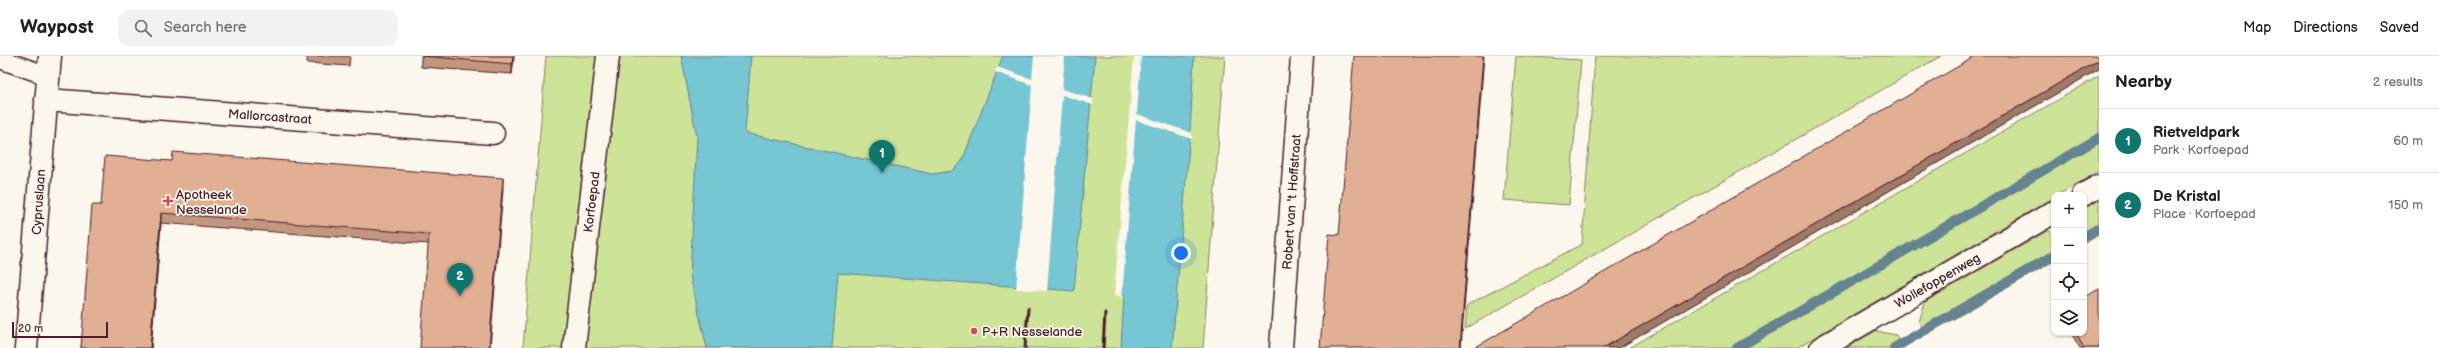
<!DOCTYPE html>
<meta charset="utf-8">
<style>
:root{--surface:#fff;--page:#f2f2f2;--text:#202124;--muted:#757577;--line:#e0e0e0;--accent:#0f766e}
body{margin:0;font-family:"Balsamiq Sans",sans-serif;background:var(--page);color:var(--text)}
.controls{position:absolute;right:12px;bottom:12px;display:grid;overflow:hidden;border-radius:8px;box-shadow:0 1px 3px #0004}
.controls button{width:36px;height:36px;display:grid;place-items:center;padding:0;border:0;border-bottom:1px solid var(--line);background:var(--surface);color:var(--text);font:20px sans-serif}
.scale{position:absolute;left:12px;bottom:10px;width:96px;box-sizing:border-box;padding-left:4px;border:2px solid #4a1f2b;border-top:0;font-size:11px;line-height:14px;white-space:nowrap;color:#4a1f2b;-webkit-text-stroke:3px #fbf7ec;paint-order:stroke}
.you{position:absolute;left:1181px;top:197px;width:14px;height:14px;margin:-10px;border:3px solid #fff;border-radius:50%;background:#1a73e8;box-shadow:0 0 0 6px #1a73e833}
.badge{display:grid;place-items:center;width:26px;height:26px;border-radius:50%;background:var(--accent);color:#fff;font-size:13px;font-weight:700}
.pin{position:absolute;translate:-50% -33px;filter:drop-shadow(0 1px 2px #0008)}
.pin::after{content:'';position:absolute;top:21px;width:14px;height:12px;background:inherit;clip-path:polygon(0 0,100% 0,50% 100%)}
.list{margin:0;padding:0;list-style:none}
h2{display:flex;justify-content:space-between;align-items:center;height:52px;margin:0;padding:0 16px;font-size:17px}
h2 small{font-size:13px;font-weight:400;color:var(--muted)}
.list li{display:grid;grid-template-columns:26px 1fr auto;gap:12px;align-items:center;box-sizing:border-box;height:64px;padding:0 16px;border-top:1px solid var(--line)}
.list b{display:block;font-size:15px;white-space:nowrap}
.list p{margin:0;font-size:13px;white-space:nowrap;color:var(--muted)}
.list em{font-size:13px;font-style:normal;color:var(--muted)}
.icon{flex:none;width:22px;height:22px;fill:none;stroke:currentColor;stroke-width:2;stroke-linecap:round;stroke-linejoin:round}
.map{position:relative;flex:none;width:2099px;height:292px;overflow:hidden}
header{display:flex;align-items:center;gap:24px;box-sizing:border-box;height:56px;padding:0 20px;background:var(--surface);border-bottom:1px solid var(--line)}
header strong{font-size:19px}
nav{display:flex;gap:22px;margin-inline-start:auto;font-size:14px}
.search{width:280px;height:36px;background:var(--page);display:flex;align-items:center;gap:10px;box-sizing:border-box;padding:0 14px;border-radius:12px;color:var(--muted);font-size:15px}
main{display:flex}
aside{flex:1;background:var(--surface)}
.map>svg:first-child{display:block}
</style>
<header>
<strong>Waypost</strong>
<div class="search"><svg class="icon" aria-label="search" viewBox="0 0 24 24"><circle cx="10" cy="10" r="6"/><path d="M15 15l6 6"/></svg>Search here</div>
<nav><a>Map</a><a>Directions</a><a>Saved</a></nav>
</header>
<main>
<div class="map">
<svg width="2099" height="292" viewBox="0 0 2099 292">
<rect width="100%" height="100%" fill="#fbf7ec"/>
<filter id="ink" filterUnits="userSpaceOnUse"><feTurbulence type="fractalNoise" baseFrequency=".025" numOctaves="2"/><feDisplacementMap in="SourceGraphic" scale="8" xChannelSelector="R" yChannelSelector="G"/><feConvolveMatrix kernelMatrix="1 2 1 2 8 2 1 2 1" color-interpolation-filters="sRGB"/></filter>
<g filter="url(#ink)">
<g fill="#cce398" stroke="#8b8162">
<polygon points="546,0 1225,0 1203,292 523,292"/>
<polygon points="1516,0 1581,4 1569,149 1504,144"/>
<polygon points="1595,0 1941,0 1465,273 1467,249 1582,188"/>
<polygon points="2099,20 2099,115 2058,139 2054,139 2054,141 1796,292 1629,292"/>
<polygon points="2099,143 2099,179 2085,187 2084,151"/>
<polygon points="2049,174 2054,182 2054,205 1926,279 1919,266 1925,246"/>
<polygon points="1876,275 1896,279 1904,292 1846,292"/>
</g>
<g fill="#77c6d4" stroke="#658390">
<polygon points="681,0 751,0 745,77 932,118 952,115 962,105 1003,0 1095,0 1074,235 838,217 832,292 707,292 690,220 697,81"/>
<polygon points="1136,0 1194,0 1190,77 1172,292 1121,292 1124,239 1116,238"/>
</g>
<g fill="#fbf7ec">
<polygon points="1034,0 1065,0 1062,33 1093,43 1093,49 1062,39 1047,235 1016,233 1032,29 995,16 997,11 1032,23"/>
<polygon points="1134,0 1141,0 1137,58 1192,77 1192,83 1136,64 1122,241 1114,238"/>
</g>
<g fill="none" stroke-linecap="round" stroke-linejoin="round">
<g stroke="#658390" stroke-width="10">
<polyline points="2084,181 2099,172"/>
<polyline points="1737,292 2099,82"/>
<polyline points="1894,292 2054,199"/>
</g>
<g stroke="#4a1f2b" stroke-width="21">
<polyline id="lane" points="0,3 48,20"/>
</g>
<g stroke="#4a1f2b" stroke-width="25">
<g id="street">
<polyline points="46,44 493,77"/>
<polyline points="2083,139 2099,130"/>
<polyline points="26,292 50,0"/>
<polyline points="574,292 608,0"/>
<polyline points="1281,292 1302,0"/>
<polyline points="1821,292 2054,156"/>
</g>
</g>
<use href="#lane" stroke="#fbf7ec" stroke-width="18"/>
<use href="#street" stroke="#fbf7ec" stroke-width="22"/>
<g stroke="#4a1f2b" stroke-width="3">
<polyline points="1025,292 1028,252"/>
<polyline points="1103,292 1105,257"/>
</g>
</g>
<g fill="#c2967f" stroke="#4a1f2b">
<polygon points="307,0 350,0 349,10 307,7"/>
<polygon points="421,0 514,0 512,18 421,11"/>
<polygon points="503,133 428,188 161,167 151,292 81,292 101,149"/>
<polygon points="2071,277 2084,277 2099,292 2080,292"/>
</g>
<g fill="#9e7a68" stroke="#4a1f2b">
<polygon points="513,0 514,0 512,18 512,8"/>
<polygon points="1483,0 1484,0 1461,292 1460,292"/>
<polygon points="2099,4 2099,13 1619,292 1603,292"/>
<polygon points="503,122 503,133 490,292 489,292"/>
<polygon points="161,157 161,167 151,292 150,292"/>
</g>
<g fill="#e1af94" stroke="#4a1f2b">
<polygon points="421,0 513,0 512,8"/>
<polygon points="1354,0 1483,0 1460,292 1320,292 1329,178 1339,179"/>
<polygon points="1976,0 2099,0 2099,4 1603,292 1474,292"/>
<polygon points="173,96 503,122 489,292 420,292 429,178 161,157 150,292 81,292 92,149 101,149 105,100 172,105"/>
<polygon points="2099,233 2099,292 2084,292 2076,277 2084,277 2084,241"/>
</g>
</g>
<g fill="#d1495b" stroke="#fbf7ec" stroke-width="1.5">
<path d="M166 139h4v4h4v4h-4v4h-4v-4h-4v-4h4z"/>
<circle cx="974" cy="275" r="4"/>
</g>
<g text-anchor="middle" stroke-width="3.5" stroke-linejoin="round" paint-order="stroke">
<g font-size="13" fill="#4a1f2b" stroke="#fbf7ec">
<text transform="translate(270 60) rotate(4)" y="5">Mallorcastraat</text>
<text transform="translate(38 146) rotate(-86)" y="5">Cypruslaan</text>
<text transform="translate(591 146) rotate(-83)" y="5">Korfoepad</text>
<text transform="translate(1291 146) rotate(-86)" y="5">Robert van 't Hoffstraat</text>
<text transform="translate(1937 224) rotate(-30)" y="5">Wollefoppenweg</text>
</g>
<g font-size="13" fill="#4a1f2b" stroke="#fbf7ec" text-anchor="start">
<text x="176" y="143">Apotheek<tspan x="176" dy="15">Nesselande</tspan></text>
<text x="982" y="280">P+R Nesselande</text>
</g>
</g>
</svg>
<div class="controls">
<button>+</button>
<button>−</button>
<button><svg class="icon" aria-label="locate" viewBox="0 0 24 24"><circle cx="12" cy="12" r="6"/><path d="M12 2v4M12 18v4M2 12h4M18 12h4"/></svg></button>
<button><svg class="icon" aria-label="layers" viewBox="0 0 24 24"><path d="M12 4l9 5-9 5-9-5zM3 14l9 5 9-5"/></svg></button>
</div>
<div class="scale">20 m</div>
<div class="you"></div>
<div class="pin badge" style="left:882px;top:117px">1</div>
<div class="pin badge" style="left:460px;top:240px">2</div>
</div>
<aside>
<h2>Nearby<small>2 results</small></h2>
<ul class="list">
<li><span class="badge">1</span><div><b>Rietveldpark</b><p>Park · Korfoepad</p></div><em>60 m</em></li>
<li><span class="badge">2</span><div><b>De Kristal</b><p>Place · Korfoepad</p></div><em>150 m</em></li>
</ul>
</aside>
</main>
